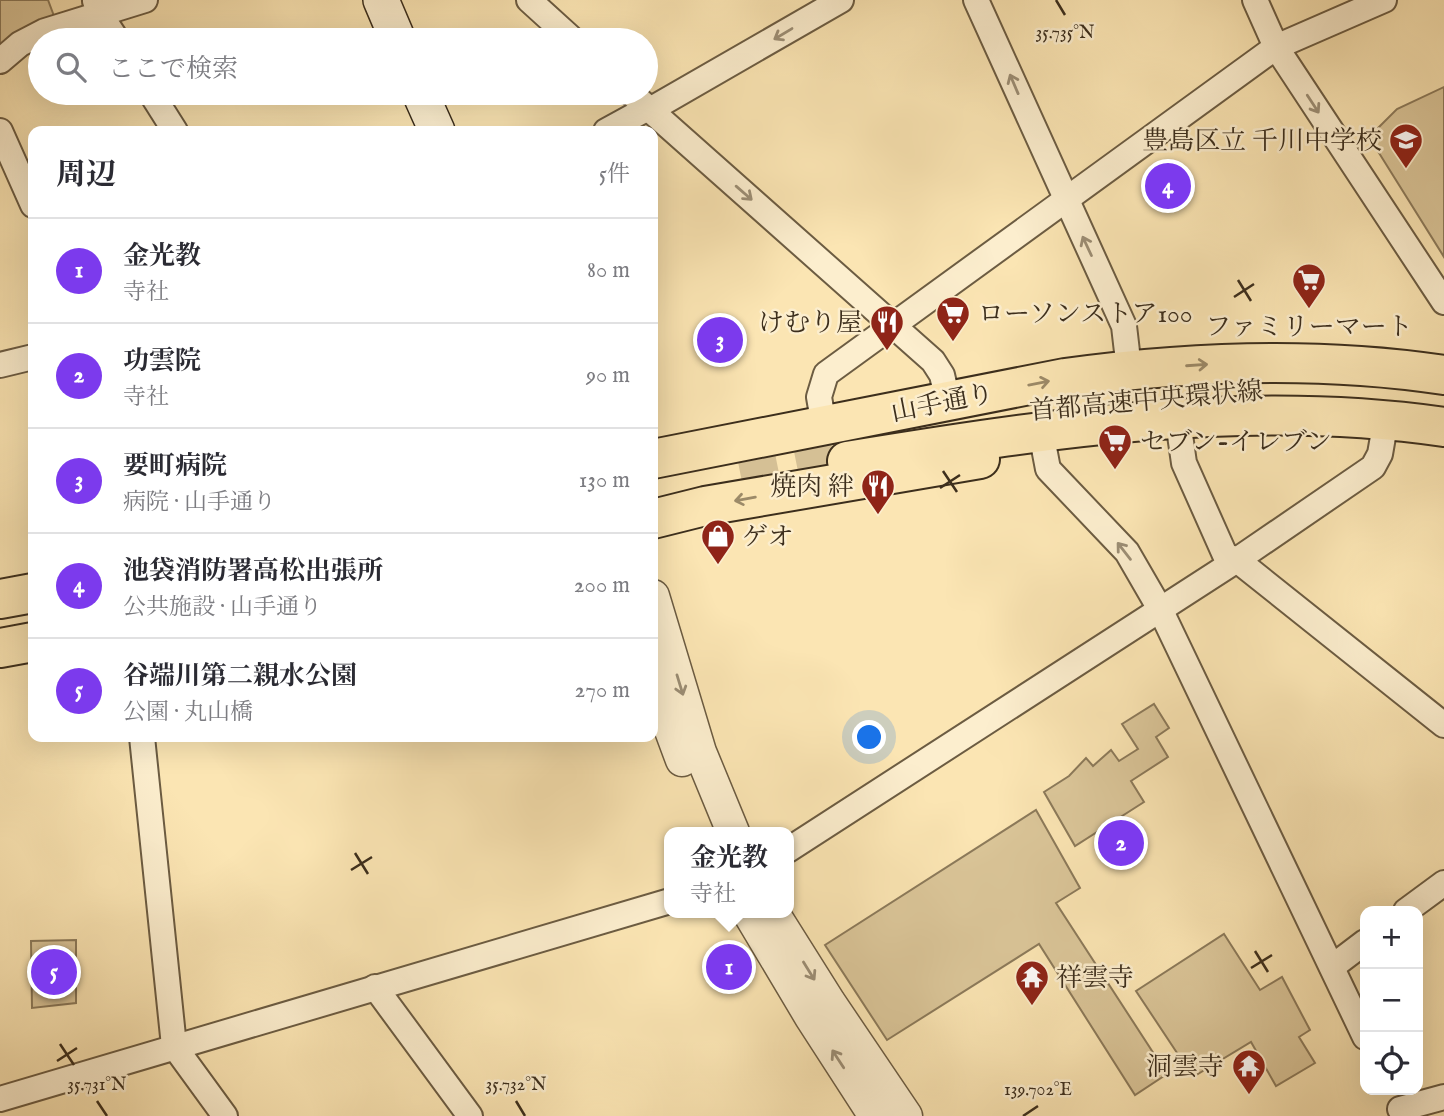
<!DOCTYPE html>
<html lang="ja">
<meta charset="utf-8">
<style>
:root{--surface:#fff;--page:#f2f2f3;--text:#2b2b33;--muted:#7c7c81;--line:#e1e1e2;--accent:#7c3aed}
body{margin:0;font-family:"IM FELL English","Noto Serif JP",serif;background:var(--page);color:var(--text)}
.controls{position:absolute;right:21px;bottom:21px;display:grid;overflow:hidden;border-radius:14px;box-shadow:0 7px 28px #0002}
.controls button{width:63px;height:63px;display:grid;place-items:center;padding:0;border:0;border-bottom:2px solid var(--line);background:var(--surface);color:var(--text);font:35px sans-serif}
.you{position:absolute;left:870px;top:738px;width:24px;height:24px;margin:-18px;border:5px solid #fff;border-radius:50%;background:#1a73e8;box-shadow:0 0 0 10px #1a73e833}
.badge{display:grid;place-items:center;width:46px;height:46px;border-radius:50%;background:var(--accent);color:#fff;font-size:23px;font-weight:700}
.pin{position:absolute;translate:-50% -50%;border:4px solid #fff;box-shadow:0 2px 7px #0006}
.popup{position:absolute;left:664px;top:827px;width:130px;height:91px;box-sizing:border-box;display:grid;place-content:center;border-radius:14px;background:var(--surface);filter:drop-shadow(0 2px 5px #0005);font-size:23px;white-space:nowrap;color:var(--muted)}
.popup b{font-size:26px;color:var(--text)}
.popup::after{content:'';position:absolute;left:50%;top:100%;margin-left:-14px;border:14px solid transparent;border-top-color:var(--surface)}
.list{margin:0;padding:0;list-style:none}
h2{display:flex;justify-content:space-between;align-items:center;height:91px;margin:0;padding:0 28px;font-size:30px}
h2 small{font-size:23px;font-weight:400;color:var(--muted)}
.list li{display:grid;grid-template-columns:46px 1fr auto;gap:21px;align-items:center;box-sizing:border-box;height:105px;padding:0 28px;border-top:2px solid var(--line)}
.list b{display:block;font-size:26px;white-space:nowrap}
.list p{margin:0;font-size:23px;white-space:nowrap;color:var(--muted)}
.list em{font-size:23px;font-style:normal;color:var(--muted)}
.icon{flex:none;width:38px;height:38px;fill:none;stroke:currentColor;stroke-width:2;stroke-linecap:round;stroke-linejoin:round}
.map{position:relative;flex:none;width:1444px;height:1116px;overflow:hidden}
.search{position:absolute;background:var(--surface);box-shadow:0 7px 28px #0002;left:28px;top:28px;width:630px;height:77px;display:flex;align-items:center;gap:18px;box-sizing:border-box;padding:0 24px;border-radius:38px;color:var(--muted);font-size:26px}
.panel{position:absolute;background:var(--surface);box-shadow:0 7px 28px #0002;left:28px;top:126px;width:630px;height:616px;border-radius:14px}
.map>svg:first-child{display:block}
</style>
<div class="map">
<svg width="1444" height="1116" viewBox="0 0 1444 1116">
<rect width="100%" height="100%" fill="#fbe5b3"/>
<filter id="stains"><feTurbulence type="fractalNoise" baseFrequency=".00286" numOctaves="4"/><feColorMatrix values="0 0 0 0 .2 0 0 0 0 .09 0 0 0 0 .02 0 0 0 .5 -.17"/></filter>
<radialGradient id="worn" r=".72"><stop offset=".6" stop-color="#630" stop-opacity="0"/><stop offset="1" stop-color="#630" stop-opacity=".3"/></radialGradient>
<g fill="#dbc699" stroke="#8c7a5a" stroke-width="2">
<polygon points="0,0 48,0 54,16 0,51"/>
<polygon points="1444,87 1444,257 1369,137 1397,109"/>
<polygon points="1154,704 1169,728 1156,737 1168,757 1131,781 1144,802 1075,846 1044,792 1069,776 1086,758 1093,766 1111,750 1119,761 1138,749 1122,724"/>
<polygon points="1036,810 1080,888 1056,903 1167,1074 1135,1095 1039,944 887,1040 825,945"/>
<polygon points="1224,934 1260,990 1282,977 1310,1030 1299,1037 1315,1063 1276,1086 1251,1042 1193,1077 1136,991"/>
<polygon points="76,940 76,1003 32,1008 31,941"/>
</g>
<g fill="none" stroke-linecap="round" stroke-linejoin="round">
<polyline stroke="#d5c095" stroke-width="38" stroke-dasharray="38 19" stroke-linecap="butt" points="742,482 847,461"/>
<g stroke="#6c5c42" stroke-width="28">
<g id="minor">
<polyline points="529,0 573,40"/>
<polyline points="976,0 1124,326 1129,369"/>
<polyline points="1255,0 1276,47 1444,302"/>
<polyline points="95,1 100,14 117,40"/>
<polyline points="0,61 20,44 45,31 145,0"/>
<polyline points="151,93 175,131"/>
<polyline points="631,93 933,361 942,375 948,401"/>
<polyline points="650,110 841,0"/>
<polyline points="0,131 33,205"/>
<polyline points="606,131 648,108"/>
<polyline points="0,365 33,357"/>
<polyline points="824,426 819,397 826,374 1276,47 1384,0"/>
<polyline points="1179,428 1184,463 1225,555 1237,560 1444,725"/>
<polyline points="1044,448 1048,469 1127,552 1160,609 1365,1037"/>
<polyline points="142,737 174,1046 225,1116"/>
<polyline points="788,850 1237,560 1373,467 1380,454 1384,431"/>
<polyline points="1406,911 1444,883"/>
<polyline points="1332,967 1365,942"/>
<polyline points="375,987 470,1116"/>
<polyline points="0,1099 670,901"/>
<polyline points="1400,1109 1444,1097"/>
</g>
</g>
<g stroke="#6c5c42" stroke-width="35">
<g id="tertiary">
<polyline points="653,596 700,752 733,832"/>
<polyline points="653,682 682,760"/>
<polyline points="749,913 811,1017 875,1116"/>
<polyline points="773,913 829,1002 906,1116"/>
</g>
</g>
<g stroke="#3c2e1c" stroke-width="38">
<g id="secondary">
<polyline points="381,0 398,40"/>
<polyline points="420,93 437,131"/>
</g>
</g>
<g stroke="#3c2e1c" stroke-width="42">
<g id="primary">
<path d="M653,459l412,-81c125,-17 253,-22 379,-3"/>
<polyline points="653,519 705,506 980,459"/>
<polyline points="0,599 33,593"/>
<polyline points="0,648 33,642"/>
</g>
</g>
<g stroke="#3c2e1c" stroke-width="42">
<path id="motorway" d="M847,461c197,-32 397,-63 597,-34"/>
</g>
<use href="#minor" stroke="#fceece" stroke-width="24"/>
<use href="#tertiary" stroke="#fceece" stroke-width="32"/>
<use href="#secondary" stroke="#fceece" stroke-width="35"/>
<use href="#primary" stroke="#fbe5b3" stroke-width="38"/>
<use href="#motorway" stroke="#fbe5b3" stroke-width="38"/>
</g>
<defs><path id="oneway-shaft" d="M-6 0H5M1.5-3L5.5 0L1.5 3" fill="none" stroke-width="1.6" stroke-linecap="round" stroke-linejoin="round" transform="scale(1.75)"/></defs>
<g stroke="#9c8e75">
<use href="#oneway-shaft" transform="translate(783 34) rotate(149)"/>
<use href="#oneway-shaft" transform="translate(1014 84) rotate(-113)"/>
<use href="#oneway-shaft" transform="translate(1313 104) rotate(57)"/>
<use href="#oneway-shaft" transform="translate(744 193) rotate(41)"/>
<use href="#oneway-shaft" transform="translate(1087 246) rotate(-115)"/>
<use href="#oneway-shaft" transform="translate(1124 551) rotate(-128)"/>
<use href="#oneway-shaft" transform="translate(680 685) rotate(73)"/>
<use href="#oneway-shaft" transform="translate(809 971) rotate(58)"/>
<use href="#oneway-shaft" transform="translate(838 1059) rotate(-123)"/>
</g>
<g stroke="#9c8a68">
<use href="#oneway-shaft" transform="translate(1197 365) rotate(-4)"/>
<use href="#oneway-shaft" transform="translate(1039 383) rotate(-11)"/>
<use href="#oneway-shaft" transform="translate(745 499) rotate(170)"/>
</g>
<path fill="none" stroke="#3c2e1c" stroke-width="2.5" d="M1056,0l9,15M1238,280l13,21M1234,297l20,-13M943,471l14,21M940,488l20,-13M355,853l13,21M351,870l21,-13M1255,951l13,21M1251,968l21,-13M60,1044l14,21M57,1061l20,-13M97,1101l10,15M516,1101l9,15M1023,1116l15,-10"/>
<defs>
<g id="school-pin" transform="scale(1.75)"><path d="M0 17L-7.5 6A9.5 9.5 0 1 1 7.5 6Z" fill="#8f2418" stroke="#fceece"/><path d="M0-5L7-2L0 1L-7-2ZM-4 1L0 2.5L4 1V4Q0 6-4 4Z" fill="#fff"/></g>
<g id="supermarket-pin" transform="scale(1.75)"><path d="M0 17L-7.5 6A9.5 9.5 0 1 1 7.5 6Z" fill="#8f2418" stroke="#fceece"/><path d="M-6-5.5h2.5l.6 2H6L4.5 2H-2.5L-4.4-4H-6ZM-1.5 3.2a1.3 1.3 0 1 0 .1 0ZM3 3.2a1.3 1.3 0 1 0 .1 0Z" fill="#fff"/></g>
<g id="restaurant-pin" transform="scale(1.75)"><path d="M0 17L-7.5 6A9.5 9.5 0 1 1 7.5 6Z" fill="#8f2418" stroke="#fceece"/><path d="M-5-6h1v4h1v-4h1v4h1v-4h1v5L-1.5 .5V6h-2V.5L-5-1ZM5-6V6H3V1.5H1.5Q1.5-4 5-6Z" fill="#fff"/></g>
<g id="shop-pin" transform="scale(1.75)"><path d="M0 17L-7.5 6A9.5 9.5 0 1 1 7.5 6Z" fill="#8f2418" stroke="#fceece"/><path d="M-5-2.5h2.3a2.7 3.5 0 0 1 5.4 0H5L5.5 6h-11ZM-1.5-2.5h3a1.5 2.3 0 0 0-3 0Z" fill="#fff"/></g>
<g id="temple-pin" transform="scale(1.75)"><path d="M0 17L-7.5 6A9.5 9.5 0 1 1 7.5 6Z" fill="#8f2418" stroke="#fceece"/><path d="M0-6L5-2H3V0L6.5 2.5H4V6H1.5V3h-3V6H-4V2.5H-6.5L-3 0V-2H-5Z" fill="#fff"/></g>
</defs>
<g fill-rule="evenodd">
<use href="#school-pin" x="1406" y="140"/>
<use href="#supermarket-pin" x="1309" y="280"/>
<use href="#supermarket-pin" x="953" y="313"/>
<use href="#restaurant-pin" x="887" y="322"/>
<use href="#supermarket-pin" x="1115" y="441"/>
<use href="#restaurant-pin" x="878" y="486"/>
<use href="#shop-pin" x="718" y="536"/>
<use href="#temple-pin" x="1032" y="977"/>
<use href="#temple-pin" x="1249" y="1066"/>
</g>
<g text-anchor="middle" stroke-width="5" stroke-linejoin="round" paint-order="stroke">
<g font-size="26" fill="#3c2e1c" stroke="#fceece" text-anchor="end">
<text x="1382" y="149">豊島区立 千川中学校</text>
<text x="978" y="322" text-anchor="start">ローソンストア100</text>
<text x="862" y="331">けむり屋</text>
<text x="1309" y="335" text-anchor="middle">ファミリーマート</text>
<text x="1140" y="450" text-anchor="start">セブン-イレブン</text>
<text x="854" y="495">焼肉 絆</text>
<text x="742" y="545" text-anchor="start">ゲオ</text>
<text x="1056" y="986" text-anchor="start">祥雲寺</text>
<text x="1224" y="1075">洞雲寺</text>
</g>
<g font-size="26" fill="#3c2e1c" stroke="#fceece">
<text transform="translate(1146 400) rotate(-5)" y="9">首都高速中央環状線</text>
<text transform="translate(942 402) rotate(-11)" y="9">山手通り</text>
</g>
</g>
<g font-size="18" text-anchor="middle" fill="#3c2e1c" stroke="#fceece" stroke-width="5" stroke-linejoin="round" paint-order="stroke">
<text x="1065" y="38">35.735°N</text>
<text x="97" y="1090">35.731°N</text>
<text x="516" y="1090">35.732°N</text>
<text x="1038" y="1095">139.702°E</text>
</g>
<rect width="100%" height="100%" filter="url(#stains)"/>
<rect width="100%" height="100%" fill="url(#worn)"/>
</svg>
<div class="controls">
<button>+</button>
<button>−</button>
<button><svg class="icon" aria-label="locate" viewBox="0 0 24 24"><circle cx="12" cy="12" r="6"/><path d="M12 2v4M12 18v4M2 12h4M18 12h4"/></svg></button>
</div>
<div class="you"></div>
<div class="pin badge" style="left:729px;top:967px">1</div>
<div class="popup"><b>金光教</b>寺社</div>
<div class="pin badge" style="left:1121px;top:843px">2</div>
<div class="pin badge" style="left:720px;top:340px">3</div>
<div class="pin badge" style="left:1168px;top:186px">4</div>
<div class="pin badge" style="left:54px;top:972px">5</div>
<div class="search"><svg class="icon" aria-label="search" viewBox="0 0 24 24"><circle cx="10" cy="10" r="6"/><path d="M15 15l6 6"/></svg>ここで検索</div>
<section class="panel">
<h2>周辺<small>5件</small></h2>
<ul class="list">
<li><span class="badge">1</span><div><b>金光教</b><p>寺社</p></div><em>80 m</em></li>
<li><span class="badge">2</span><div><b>功雲院</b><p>寺社</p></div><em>90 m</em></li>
<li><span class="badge">3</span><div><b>要町病院</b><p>病院 · 山手通り</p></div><em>130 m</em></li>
<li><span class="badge">4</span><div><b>池袋消防署高松出張所</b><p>公共施設 · 山手通り</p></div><em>200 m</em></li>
<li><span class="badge">5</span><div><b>谷端川第二親水公園</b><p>公園 · 丸山橋</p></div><em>270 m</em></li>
</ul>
</section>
</div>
